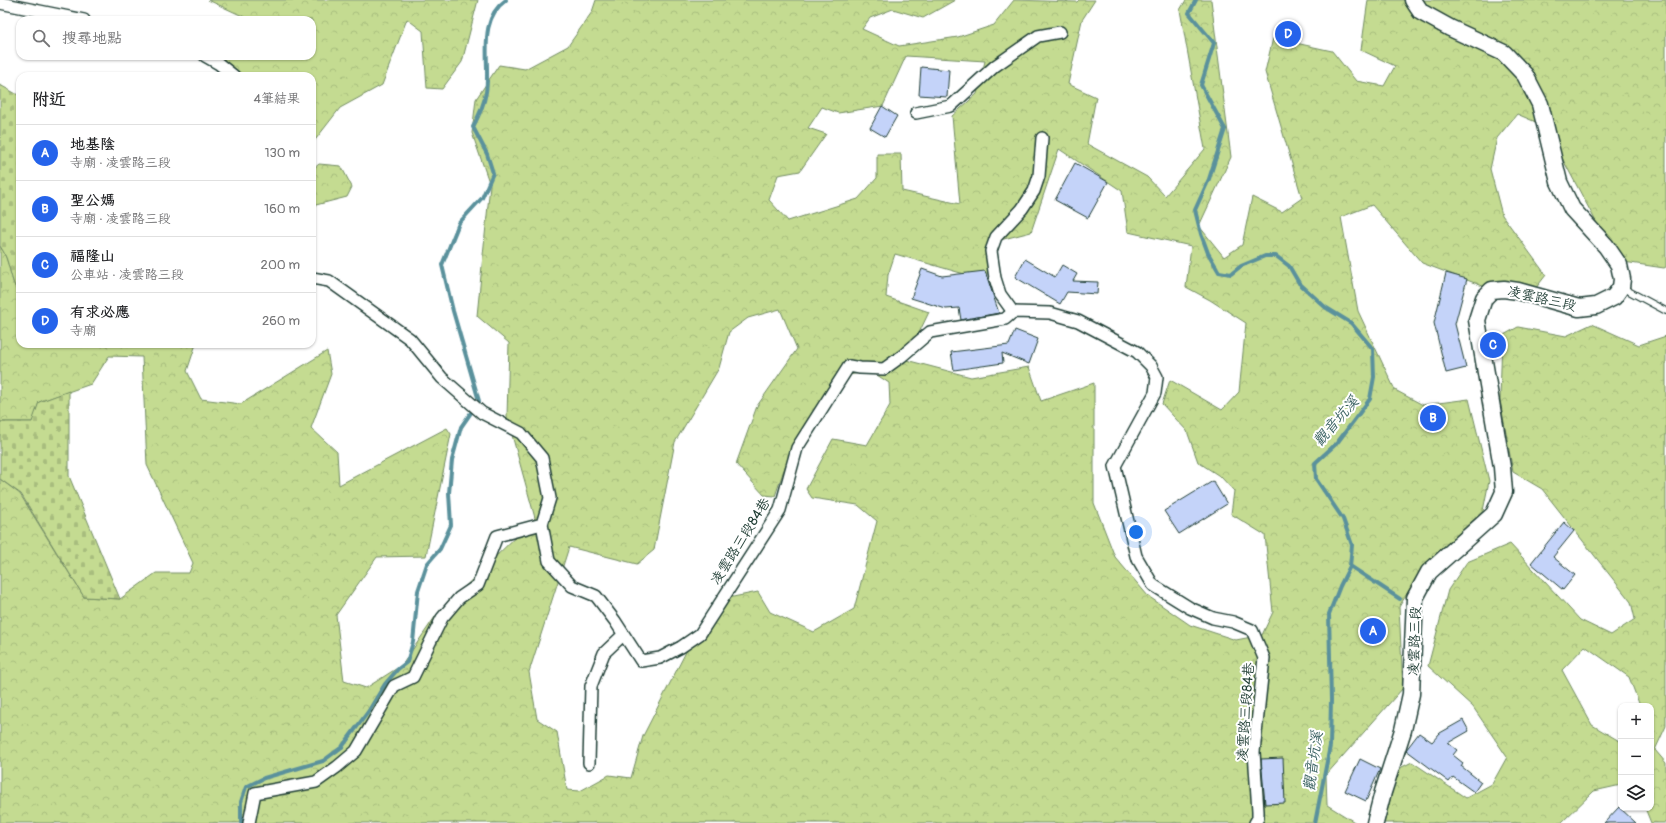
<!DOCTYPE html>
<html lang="zh-TW">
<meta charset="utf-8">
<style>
:root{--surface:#fff;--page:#f6f6f6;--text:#202124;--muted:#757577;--line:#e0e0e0;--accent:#2563eb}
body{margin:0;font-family:Pangolin,"LXGW WenKai TC",sans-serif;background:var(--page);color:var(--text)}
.controls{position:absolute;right:12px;bottom:12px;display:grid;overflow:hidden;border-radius:8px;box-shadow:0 1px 3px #0004}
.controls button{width:36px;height:36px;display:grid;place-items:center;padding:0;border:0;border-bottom:1px solid var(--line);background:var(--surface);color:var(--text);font:20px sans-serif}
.you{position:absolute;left:1136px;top:532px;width:14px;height:14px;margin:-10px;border:3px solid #fff;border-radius:50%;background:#1a73e8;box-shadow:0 0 0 6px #1a73e833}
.badge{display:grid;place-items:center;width:26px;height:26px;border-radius:50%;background:var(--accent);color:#fff;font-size:13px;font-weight:700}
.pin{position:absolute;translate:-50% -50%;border:2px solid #fff;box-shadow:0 1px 4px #0006}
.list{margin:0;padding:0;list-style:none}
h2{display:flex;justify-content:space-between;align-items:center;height:52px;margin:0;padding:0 16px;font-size:17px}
h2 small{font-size:13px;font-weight:400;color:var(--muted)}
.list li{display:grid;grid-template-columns:26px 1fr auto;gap:12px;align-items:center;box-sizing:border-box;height:56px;padding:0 16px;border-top:1px solid var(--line)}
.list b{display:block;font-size:15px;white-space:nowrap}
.list p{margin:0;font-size:13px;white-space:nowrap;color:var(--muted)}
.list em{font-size:13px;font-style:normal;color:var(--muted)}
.icon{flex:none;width:22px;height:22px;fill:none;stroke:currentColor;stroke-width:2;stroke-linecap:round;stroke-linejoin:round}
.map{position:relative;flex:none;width:1666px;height:823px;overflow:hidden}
.search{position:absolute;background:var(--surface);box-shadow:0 1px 3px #0004;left:16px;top:16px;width:300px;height:44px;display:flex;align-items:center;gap:10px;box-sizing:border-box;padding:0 14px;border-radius:12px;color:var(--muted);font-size:15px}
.panel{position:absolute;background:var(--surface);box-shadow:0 1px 3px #0004;left:16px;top:72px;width:300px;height:276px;border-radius:12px}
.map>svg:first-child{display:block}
</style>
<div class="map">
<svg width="1666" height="823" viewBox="0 0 1666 823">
<defs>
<pattern id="forest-crowns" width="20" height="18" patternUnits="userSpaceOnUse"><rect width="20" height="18" fill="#c4db91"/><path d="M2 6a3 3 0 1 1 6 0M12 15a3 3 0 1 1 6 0" fill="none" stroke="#a8bd7e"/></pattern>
<pattern id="cemetery-stones" width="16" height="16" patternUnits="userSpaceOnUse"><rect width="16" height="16" fill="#c4db91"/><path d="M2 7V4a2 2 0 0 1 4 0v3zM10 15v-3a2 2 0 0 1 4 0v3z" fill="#a8bd7e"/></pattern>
</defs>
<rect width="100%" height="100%" fill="#fff"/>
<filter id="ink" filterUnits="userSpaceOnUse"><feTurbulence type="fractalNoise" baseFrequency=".025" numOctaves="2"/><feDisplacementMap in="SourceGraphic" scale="8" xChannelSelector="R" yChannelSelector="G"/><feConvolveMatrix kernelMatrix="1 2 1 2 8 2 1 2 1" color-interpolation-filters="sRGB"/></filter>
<g filter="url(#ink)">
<g fill="url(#forest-crowns)" stroke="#728c62" fill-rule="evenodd">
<polygon points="208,0 478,0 462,62 442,89 427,88 423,31 407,19 382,85 340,108 312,144 312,76 223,76 207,60 208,56 312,56 312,20 251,20"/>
<path d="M596,0h359l-32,18 -30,-9 -23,9 -8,11 37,17 59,-9 36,-12 20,-25 63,2 2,-2h16l-13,20 -14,64 28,13 -9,47 60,33 18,19 40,-47 -25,-139 6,-10h25l20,157 -32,69 25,31 18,-12 10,-48 30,15 20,-14 -37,-126 8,-34 59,13 24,30 28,5 11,-20 -34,-16 7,-50h298v267l-2,1 -47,-7 -72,-135 -28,-12 -20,24 -7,31 12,46 44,60 -21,27 -103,-39 -50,-58 -31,12 17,94 37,79 28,15 46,-6 20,82 -6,30 -59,54 -25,42 4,81 -77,87 1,30 29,18h-1356v-344l20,15 64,103 36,2 36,-26h33l4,-10 -46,-98 -5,-108 -33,-1 -18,28 -52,18 -6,20h-33v-176c11,15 9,35 20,49v49h176l-9,27 14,28 40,5 86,-53 4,23 -20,54 26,24 2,33 108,-57 4,6 -25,122 -49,1 -41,58 8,66 22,7 36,-23 35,-51 98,-96 -28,-101 2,-74 -32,-27 13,-131 -18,-52 4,-34 23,-34 26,4 43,-23 24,-34zM906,56l79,5 -8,33 -25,22 8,88 -58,-13 -1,-37h-24v24l-19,21 -70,22 -19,-21 9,-25 22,-4 26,-37 -18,-6 14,-21 16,6 45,-7zM1059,149l63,42 6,41 63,14 -5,41 24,13 36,23 -7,69 -17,18 -52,-30 -8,24 25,27 11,31 23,15 13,14 -3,23 34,21 8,77 -11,23 -26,5 -46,-15 -42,-29 -33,-39 -21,-54v-120l-53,18 -12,-34 -58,10 -65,-17 23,-48 -43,-15 2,-22 7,-21 90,26 11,-39 35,-9zM780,309l17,40 -40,57 -21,58 28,31 11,1 11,-32 63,-89 22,-4 18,12 1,22 -23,40 -34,-6 -27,50 6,9 46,7 19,16 -23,88 -40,23 -44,-20 -12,-20 -35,7 -33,45 -47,92 -12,42 -22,-3 -29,16 -13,-1 -10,-58 -20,-13 -8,-47 40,-125 68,17 17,-14 21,-108 44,-74 10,-36 19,-14z"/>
<polygon points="319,164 341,166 352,187 347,197 312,206 312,170"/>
<polygon points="1592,324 1639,345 1666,336 1666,726 1655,750 1666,763 1666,823 1651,823 1645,808 1651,808 1651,706 1640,706 1629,677 1585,646 1562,670 1592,725 1621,742 1621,785 1594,791 1561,823 1384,823 1398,769 1412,762 1466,798 1492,784 1507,757 1473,707 1428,666 1448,590 1467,562 1510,544 1580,620 1611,635 1635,619 1631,602 1542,489 1513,472 1500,400 1502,336 1518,327 1566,336"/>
</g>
<g fill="url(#cemetery-stones)" stroke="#728c62">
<path d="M0,85l20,11v199c-11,-14 -9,-34 -20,-49z"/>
<polygon points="69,391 69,476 120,599 84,597 21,494 0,479 0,422 32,422 39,402"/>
</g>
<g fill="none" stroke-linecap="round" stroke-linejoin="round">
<g stroke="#5a919c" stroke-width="4">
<polyline points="1196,0 1189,13 1214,43 1201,85 1225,129 1209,179 1195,210 1201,234 1208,253 1219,272 1231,274 1241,266 1265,256 1276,256 1289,266 1299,283 1325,307 1351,323 1373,349 1374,377 1370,399 1337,443 1315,463 1316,479 1343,519 1352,545 1350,566 1340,586 1329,614 1331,700 1330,746 1315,823"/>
<polyline points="1350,566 1400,599"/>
<path d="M241,823v-21l5,-15 18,-9 59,-17 19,-14 26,-35 17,-28 13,-15 9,-7 6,-20 5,-51 9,-27 13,-15 11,-24 -2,-32 3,-33 9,-33 18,-26 -26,-90 -11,-46 17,-42 23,-25 11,-25 -6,-19 -14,-27c6,-12 11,-22 13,-35 5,-30 -10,-71 20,-92"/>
</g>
</g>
<g fill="#c4d3f9" stroke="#1f3d34">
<polygon points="921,67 949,70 947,97 919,95"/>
<polygon points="882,106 897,116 885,137 870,128"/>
<polygon points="1075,163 1108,182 1088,218 1055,200"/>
<polygon points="1025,259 1055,277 1062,265 1077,274 1073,281 1098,282 1097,294 1067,292 1060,304 1015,277"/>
<polygon points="922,269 942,276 985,271 999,313 961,320 959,308 946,309 911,298"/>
<polygon points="1446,273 1467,279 1455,324 1466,368 1446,373 1434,323"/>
<polygon points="1015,330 1038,339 1029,364 1002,353 1003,363 954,370 951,352 1009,345"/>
<polygon points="1213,481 1227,504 1179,534 1164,511"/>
<polygon points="1564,522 1574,531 1553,557 1575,575 1563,590 1531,563"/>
<polygon points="1463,720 1469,731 1448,743 1457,750 1453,755 1463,763 1461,766 1481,782 1474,792 1453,777 1449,782 1406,750 1419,733 1432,742 1440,733"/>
<polygon points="1283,758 1285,803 1265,804 1261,759"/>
<polygon points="1360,759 1380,769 1366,801 1345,791"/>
<polygon points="1619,807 1636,823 1604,823"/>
</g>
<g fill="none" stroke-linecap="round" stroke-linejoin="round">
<g stroke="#1f3d34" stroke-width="8">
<polyline id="lane" points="1623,288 1666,311"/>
</g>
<g stroke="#1f3d34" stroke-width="14">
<g id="street">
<polyline points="0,3 84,20"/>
<polyline points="205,56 219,64 234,76"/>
<polyline points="916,113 951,106 995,66 1038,36 1060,32"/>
<polyline points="1013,312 1000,294 995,278 991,251 996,237 1022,209 1034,191 1039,176 1042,138"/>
<polyline points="542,524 549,561 572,586 596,596 615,621 641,661 660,658 681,647 700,634 780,510 797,448 849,366 860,368 884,369 902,356 930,332 1005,319 1013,312 1050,313 1078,321 1137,352 1151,366 1157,377 1155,393 1115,466 1136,556 1153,585 1190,608 1213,618 1233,622 1252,630 1264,658 1254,752 1258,811 1258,818 1255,823"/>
<polyline points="589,763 591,686 604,653 623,635"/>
<polyline points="249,823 255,793 316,782 337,767 356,751 394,686 413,677 442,618 459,598 478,585 497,536 542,524 550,498 542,458 521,433 482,413 442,378 410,339 329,281 312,278"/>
</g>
</g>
<g stroke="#1f3d34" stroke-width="19">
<polyline id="secondary" points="1375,823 1383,792 1403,730 1411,694 1415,598 1429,572 1494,514 1504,492 1502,467 1477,320 1484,298 1492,290 1504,289 1518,291 1579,308 1596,306 1614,297 1621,287 1622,279 1619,265 1606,246 1572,209 1559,182 1540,104 1525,75 1504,53 1450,28 1421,12 1413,0"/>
</g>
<use href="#lane" stroke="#fff" stroke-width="5.5"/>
<use href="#street" stroke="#fff" stroke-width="11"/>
<use href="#secondary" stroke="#fff" stroke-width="16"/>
</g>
</g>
<g text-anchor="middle" stroke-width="4" stroke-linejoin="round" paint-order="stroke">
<g font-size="14" fill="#1f3d34" stroke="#fff">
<text transform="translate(1542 298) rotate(13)" y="5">凌雲路三段</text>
<text transform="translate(740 541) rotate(-58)" y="5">凌雲路三段84巷</text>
<text transform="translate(1414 641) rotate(-88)" y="5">凌雲路三段</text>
<text transform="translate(1245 712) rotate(-86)" y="5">凌雲路三段84巷</text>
</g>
<g font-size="15" font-style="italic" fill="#386060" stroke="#fff">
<text transform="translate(1336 421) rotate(-49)" y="5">觀音坑溪</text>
<text transform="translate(1313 761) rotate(-82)" y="5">觀音坑溪</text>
</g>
</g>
</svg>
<div class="controls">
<button>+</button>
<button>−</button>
<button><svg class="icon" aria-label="layers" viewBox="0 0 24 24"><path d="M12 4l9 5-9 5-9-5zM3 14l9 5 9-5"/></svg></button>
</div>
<div class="you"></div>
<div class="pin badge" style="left:1373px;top:631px">A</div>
<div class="pin badge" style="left:1433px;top:418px">B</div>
<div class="pin badge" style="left:1493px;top:345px">C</div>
<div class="pin badge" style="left:1288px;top:34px">D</div>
<div class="search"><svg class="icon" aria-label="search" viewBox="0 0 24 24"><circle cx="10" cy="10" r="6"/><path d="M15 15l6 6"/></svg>搜尋地點</div>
<section class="panel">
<h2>附近<small>4筆結果</small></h2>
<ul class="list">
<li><span class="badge">A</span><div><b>地基陰</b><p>寺廟 · 凌雲路三段</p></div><em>130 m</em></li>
<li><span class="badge">B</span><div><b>聖公媽</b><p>寺廟 · 凌雲路三段</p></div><em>160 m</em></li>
<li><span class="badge">C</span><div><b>福隆山</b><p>公車站 · 凌雲路三段</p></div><em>200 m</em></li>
<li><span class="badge">D</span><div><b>有求必應</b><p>寺廟</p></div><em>260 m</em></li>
</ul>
</section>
</div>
